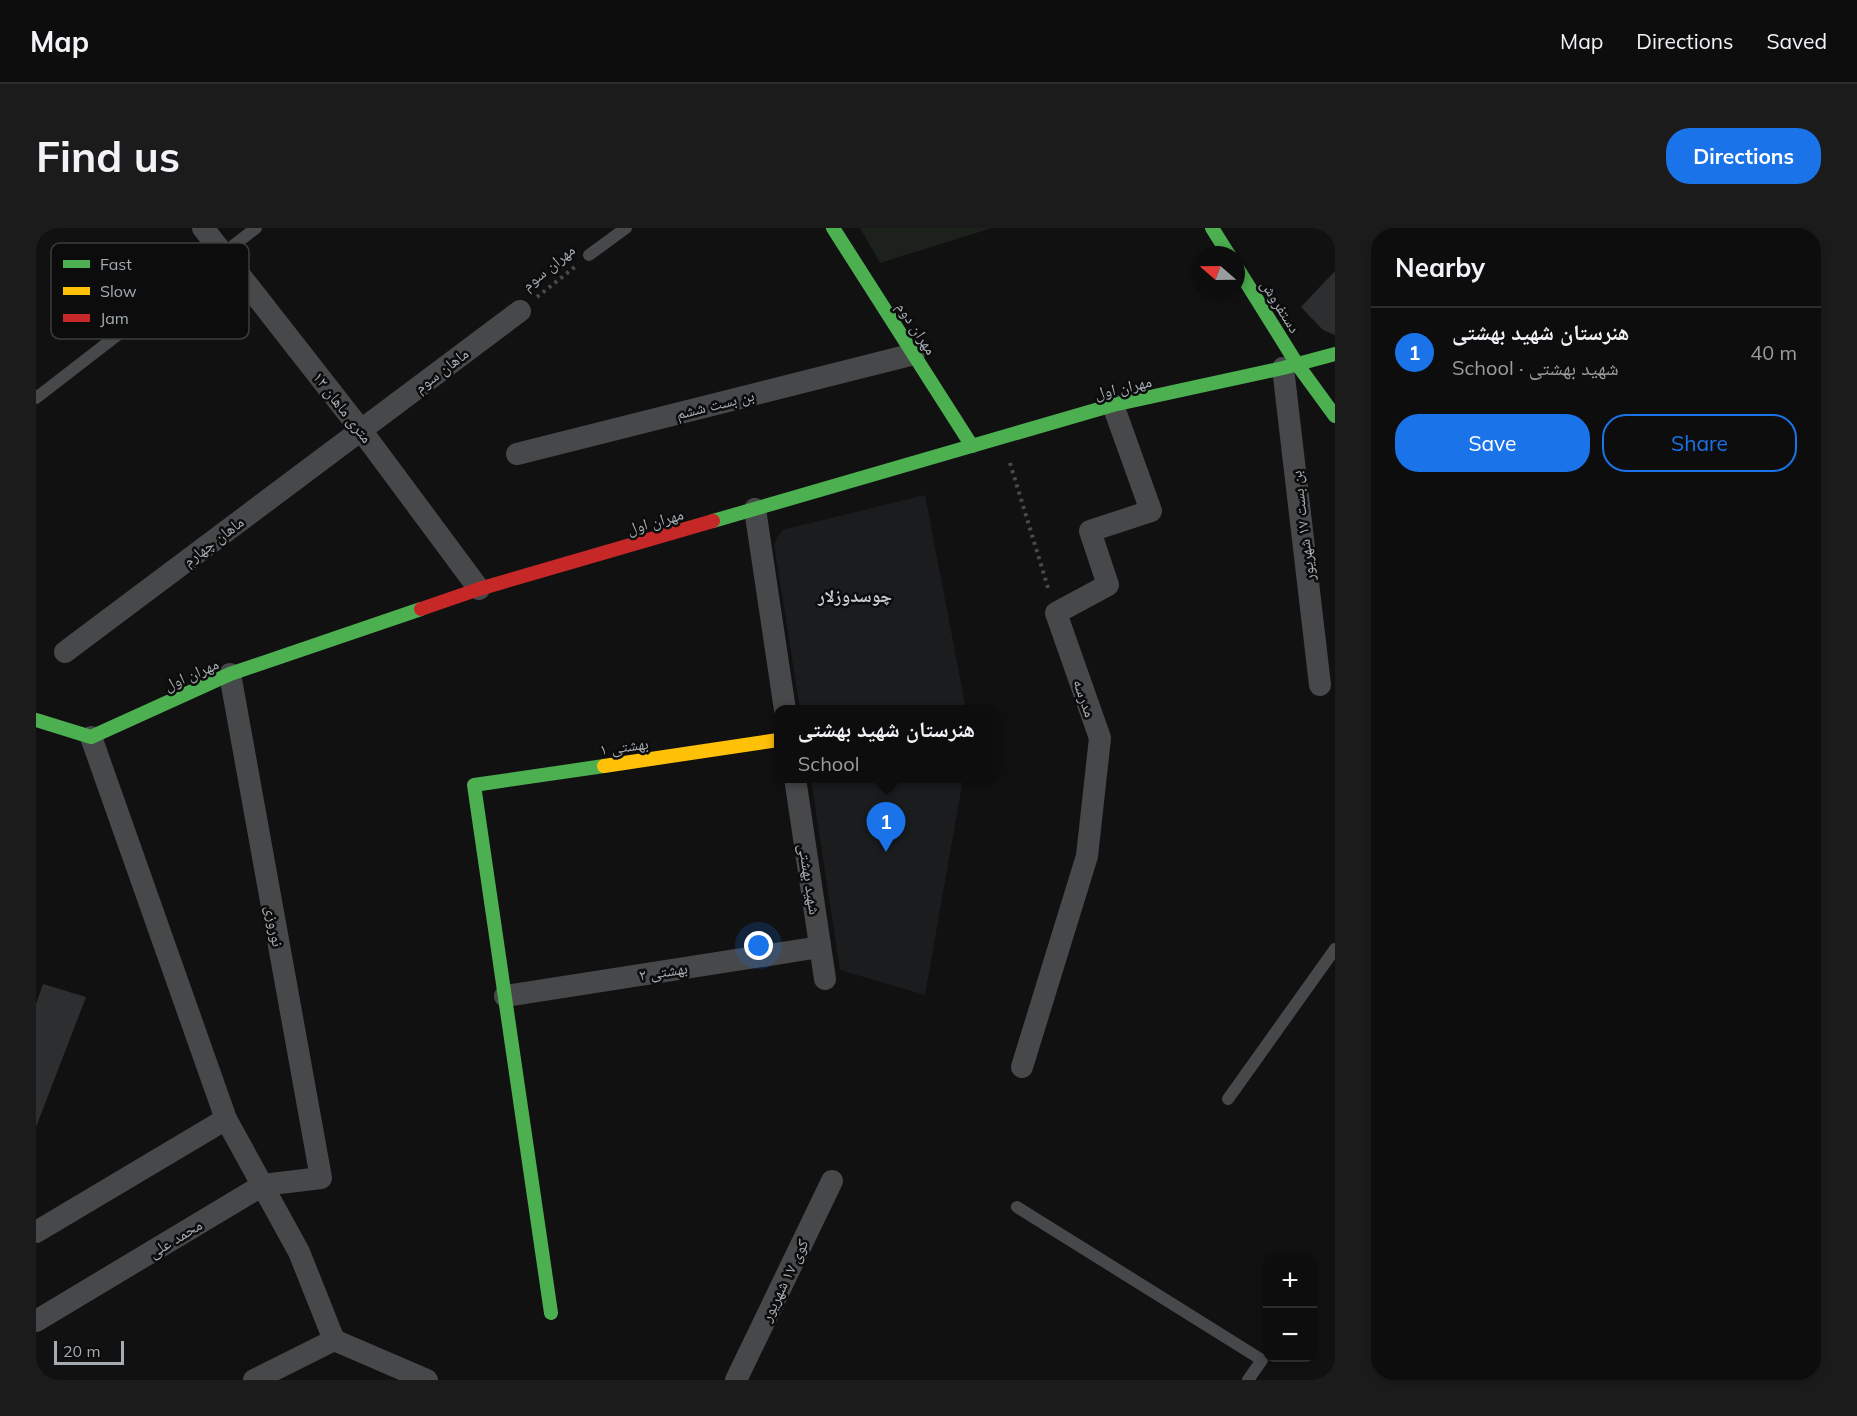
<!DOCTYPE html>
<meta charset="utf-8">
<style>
:root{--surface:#0d0d0e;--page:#1b1b1c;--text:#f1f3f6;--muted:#9a9c9e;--line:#2d2d2e;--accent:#1a73e8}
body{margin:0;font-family:Mulish,"Noto Naskh Arabic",sans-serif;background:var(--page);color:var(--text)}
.controls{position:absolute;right:18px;bottom:18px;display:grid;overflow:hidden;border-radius:12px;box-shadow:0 3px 9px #0003}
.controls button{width:54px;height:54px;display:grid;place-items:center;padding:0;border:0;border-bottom:2px solid var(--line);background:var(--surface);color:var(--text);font:30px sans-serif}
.compass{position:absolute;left:1155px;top:18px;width:54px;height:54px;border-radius:50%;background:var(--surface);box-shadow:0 3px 9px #0003;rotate:290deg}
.scale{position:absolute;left:18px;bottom:15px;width:70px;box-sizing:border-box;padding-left:6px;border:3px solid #a4acb1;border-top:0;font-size:16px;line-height:21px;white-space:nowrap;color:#a4acb1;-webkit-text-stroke:4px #0c0c0d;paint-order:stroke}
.you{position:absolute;left:723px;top:718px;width:21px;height:21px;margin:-15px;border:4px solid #fff;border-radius:50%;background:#1a73e8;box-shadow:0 0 0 9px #1a73e833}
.badge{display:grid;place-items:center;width:39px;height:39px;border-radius:50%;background:var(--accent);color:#fff;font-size:20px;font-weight:700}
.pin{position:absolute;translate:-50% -50px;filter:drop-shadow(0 2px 3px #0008)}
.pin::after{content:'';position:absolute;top:32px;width:21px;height:18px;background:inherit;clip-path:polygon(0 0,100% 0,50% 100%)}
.popup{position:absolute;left:738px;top:477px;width:225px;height:78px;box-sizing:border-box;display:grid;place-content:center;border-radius:12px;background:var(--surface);filter:drop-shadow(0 2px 4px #0005);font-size:20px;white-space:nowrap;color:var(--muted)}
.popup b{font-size:22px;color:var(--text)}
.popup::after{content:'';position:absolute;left:50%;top:100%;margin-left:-12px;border:12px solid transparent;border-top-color:var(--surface)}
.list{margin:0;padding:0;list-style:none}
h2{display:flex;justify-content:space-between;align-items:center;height:78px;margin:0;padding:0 24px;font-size:26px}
h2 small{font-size:20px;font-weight:400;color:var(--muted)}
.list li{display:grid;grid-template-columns:39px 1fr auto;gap:18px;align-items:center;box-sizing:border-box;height:90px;padding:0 24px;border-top:2px solid var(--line)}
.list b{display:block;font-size:22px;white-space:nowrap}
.list p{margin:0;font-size:20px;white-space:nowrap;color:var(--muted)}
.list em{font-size:20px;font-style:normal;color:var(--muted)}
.actions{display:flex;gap:12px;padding:18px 24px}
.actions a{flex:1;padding:14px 0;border:2px solid var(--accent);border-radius:24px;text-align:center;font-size:21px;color:var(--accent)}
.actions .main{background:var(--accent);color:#fff}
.map{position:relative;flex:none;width:1299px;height:1152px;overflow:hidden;border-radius:24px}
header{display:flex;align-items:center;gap:36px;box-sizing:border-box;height:84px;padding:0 30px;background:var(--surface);border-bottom:2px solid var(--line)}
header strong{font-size:28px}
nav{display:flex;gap:33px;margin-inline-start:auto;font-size:21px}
.intro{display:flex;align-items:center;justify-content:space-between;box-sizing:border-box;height:144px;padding:0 36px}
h1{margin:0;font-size:42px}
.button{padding:15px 27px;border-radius:24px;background:var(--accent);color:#fff;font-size:21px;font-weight:700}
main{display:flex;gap:36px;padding:0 36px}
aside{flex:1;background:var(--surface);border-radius:24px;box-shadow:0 3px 9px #0003}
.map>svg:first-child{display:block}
</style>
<header>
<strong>Map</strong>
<nav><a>Map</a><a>Directions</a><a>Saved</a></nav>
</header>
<div class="intro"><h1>Find us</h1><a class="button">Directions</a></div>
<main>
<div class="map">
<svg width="1299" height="1152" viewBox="0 0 1299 1152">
<rect width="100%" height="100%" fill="#111112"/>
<g fill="#1b1c1d">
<polygon points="889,267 930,481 764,481 738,316 746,302"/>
<polygon points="775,551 927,551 889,767 804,742"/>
</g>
<polygon fill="#1c211c" points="824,0 956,0 844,35"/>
<g fill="#2d2e2f">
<polygon points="1299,43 1299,107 1287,102 1265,79"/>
<polygon points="7,756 50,769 0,899 0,776"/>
</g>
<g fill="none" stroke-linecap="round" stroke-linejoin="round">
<g stroke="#484a4b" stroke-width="4" stroke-dasharray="3 4.5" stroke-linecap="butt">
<polyline points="501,69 540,38"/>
<polyline points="974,235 1013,363"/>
</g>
<g stroke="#46484a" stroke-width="12">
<polyline points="553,27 590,0"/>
<polyline points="0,170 220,0"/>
<polyline points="1192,871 1299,721"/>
<polyline points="981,979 1226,1132 1212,1152"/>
</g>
<g stroke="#46484a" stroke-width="22">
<polyline points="167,0 325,202 443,361"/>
<polyline points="1247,140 1284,457"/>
<polyline points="481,226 878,126"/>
<polyline points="719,281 749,482"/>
<polyline points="29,424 484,83"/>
<polyline points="55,509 190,891 263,1024 298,1112"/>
<polyline points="759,550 789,751"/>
<polyline points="469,768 784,719"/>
<polyline points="986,839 1051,628 1064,510 1020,385 1072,357 1054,303 1115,283 1077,177"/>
<polyline points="0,1004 190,891"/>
<polyline points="0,1093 227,957 285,950 194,446"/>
<polyline points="298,1112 391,1152"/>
<polyline points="218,1152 298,1112"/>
<polyline points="700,1152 796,953"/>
</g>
<g stroke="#4caf50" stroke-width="14">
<polyline points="797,0 936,218"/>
<polyline points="1176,0 1193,27"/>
<polyline points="1200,38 1261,136 1299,188"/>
<polyline points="677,293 1077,177 1247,140 1299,126"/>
<polyline points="0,492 55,509 194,446 385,381"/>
<polyline points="515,1085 438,557 568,538"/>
</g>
<polyline stroke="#ffc107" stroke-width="14" points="568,538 742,512"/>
<polyline stroke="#c62828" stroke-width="14" points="385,381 443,361 677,293"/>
</g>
<g text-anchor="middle" stroke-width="5" stroke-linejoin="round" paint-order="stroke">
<g font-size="16" fill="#a4acb1" stroke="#0c0c0d">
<text transform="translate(512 39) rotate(-39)" y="6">مهران سوم</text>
<text transform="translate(1245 78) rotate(58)" y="6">دستفروش</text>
<text transform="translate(881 100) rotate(57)" y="6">مهران دوم</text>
<text transform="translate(405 142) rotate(-37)" y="6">ماهان سوم</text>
<text transform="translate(1087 159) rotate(-13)" y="6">مهران اول</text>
<text transform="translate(679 176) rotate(-14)" y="6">بن بست ششم</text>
<text transform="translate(307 179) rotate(52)" y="6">۱۲ متری ماهان</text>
<text transform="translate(619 293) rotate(-16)" y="6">مهران اول</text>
<text transform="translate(1266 298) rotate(-97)" y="6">بن بست ۱۷ شهریور</text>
<text transform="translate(177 313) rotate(-37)" y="6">ماهان چهارم</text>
<text transform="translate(155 446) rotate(-24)" y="6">مهران اول</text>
<text transform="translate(1049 470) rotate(71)" y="6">مدرسه</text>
<text transform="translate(588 518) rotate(-8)" y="6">بهشتی ۱</text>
<text transform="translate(774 651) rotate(81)" y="6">شهید بهشتی</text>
<text transform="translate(239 698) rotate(80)" y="6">نوروزی</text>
<text transform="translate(627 743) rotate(-9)" y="6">بهشتی ۲</text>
<text transform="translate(139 1010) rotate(-31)" y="6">محمد علی</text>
<text transform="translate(748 1052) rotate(-64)" y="6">کوی ۱۷ شهریور</text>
</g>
<g font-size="18" font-weight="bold" fill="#c4cace" stroke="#0c0c0d">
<text x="819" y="374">چوسدوزلار</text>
</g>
</g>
<rect x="15" y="15" width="198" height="96" rx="9" fill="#0c0c0d" stroke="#3a3c3e" stroke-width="1.5"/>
<rect x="27" y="32" width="27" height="8" fill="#4caf50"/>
<rect x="27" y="59" width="27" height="8" fill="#ffc107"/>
<rect x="27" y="86" width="27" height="8" fill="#c62828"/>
<g font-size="16" fill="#a4acb1">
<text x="64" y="42">Fast</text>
<text x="64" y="69">Slow</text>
<text x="64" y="96">Jam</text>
</g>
</svg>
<div class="controls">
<button>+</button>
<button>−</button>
</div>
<svg class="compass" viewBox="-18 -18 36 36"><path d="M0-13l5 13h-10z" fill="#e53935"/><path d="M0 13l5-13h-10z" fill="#9a9c9e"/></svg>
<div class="scale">20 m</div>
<div class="you"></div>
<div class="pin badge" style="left:850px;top:624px">1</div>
<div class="popup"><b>هنرستان شهید بهشتی</b>School</div>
</div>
<aside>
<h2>Nearby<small></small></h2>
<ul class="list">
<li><span class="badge">1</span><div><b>هنرستان شهید بهشتی</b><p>School · شهید بهشتی</p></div><em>40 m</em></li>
</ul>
<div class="actions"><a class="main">Save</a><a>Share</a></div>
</aside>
</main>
